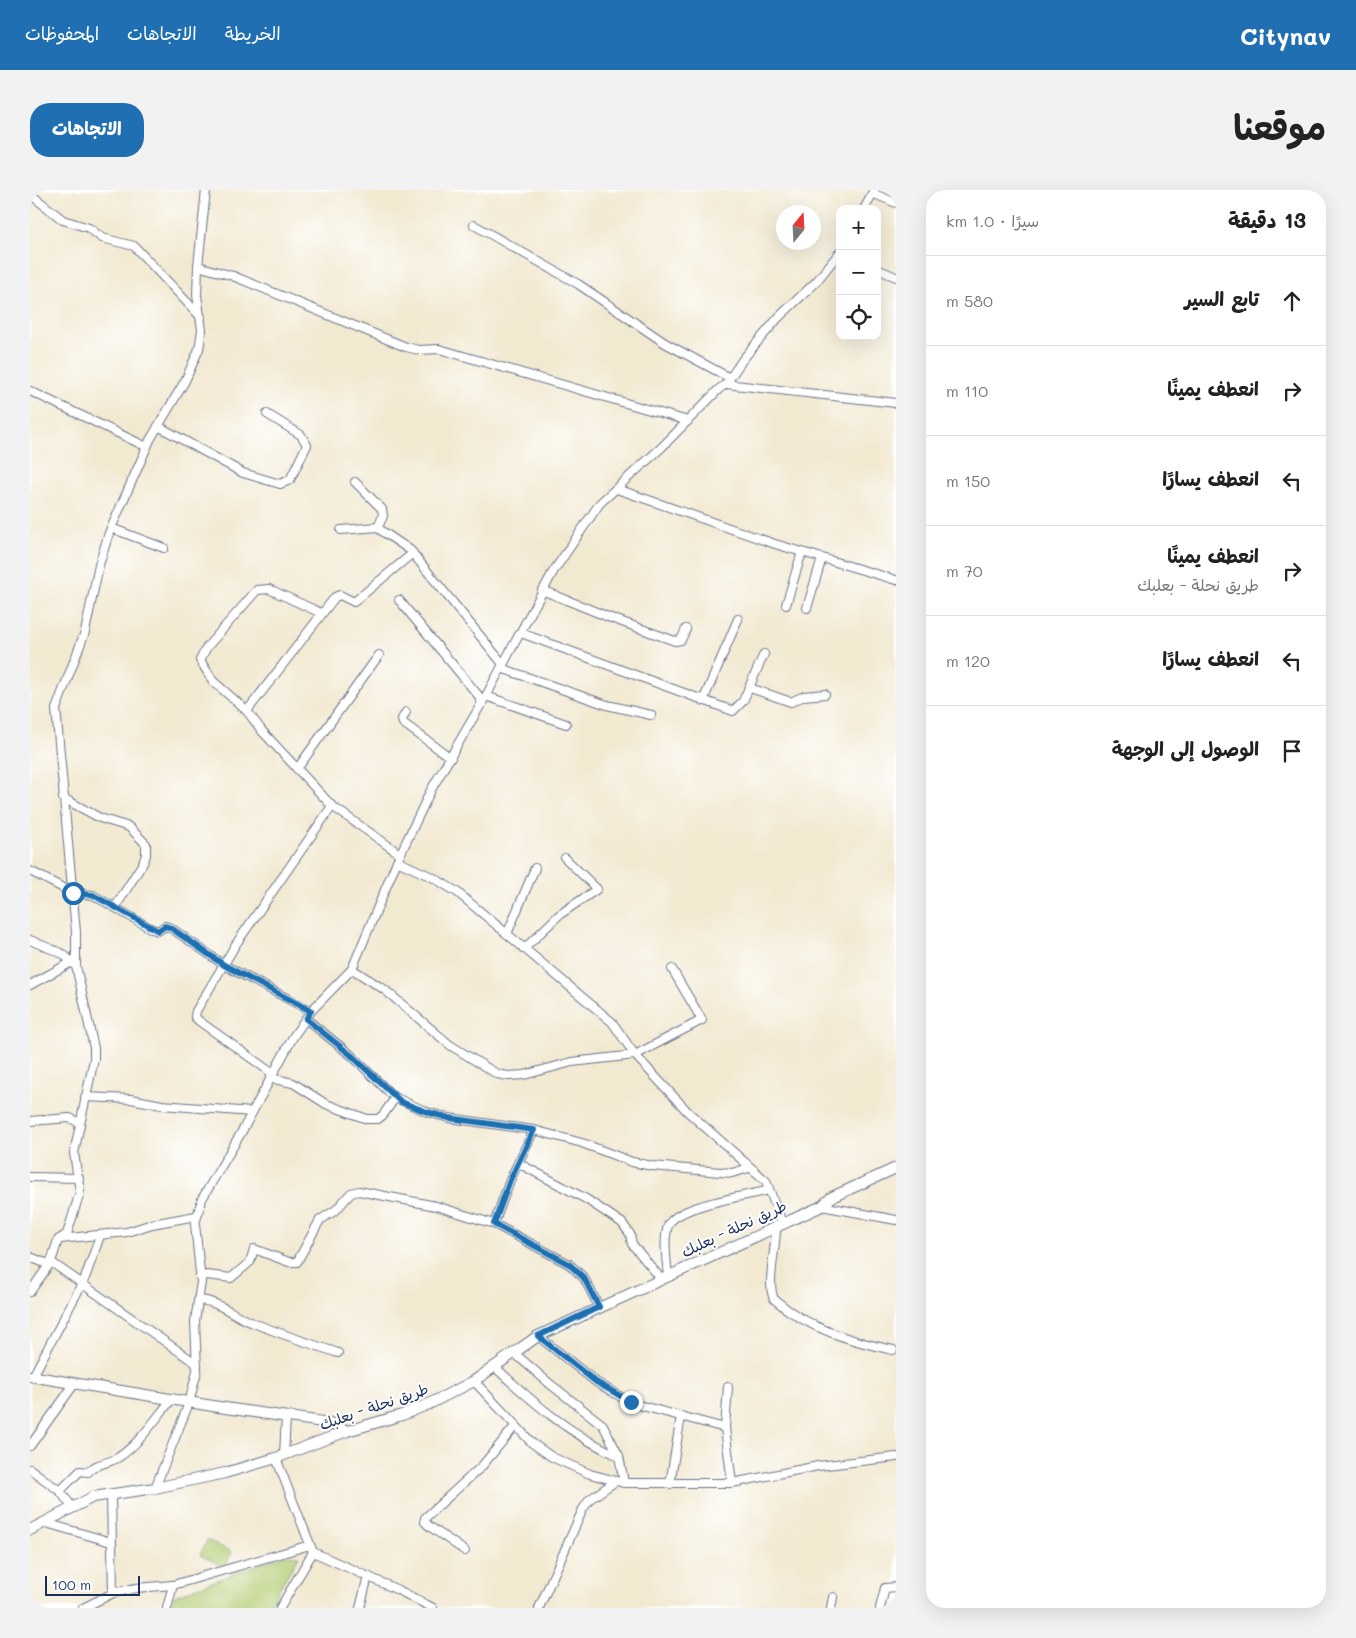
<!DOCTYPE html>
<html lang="ar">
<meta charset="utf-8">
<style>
:root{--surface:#fff;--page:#f2f2f2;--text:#222;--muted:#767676;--line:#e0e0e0;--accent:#1f6fb2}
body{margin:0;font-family:Mali,"Playpen Sans Arabic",sans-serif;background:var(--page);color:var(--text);direction:rtl}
.controls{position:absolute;right:15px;top:15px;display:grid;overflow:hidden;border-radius:10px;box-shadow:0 5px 20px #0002}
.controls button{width:45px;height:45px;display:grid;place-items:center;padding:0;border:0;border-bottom:1px solid var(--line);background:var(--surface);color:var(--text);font:25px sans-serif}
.compass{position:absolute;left:746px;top:15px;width:45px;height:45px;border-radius:50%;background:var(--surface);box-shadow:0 5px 20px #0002;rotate:18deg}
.scale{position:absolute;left:15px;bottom:12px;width:95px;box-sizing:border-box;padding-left:5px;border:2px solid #1b2f5e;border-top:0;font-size:14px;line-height:18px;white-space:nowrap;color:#1b2f5e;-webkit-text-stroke:4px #fff;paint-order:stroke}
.stop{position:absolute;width:15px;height:15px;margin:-11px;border:4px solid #1f6fb2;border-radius:50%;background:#fff}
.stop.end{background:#1f6fb2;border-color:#fff;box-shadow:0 1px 5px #0008}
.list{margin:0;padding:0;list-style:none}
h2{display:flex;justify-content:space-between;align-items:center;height:65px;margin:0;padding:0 20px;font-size:21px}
h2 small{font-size:16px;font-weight:400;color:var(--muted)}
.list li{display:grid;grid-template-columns:32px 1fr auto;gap:15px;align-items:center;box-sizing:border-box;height:90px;padding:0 20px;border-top:1px solid var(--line)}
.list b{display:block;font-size:19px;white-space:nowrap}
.list p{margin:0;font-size:16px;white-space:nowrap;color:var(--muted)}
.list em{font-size:16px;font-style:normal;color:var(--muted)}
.icon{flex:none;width:28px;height:28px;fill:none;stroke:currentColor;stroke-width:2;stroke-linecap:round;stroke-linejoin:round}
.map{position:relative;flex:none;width:866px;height:1418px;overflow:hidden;direction:ltr;border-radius:20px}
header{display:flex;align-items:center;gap:30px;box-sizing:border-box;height:70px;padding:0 25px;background:var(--accent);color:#fff}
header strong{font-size:24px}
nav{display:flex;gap:28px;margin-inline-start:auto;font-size:18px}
.intro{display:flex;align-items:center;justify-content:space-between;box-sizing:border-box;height:120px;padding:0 30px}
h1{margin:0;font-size:35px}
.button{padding:12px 22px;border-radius:20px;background:var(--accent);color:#fff;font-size:18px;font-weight:700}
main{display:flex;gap:30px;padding:0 30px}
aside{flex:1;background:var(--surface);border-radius:20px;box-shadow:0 5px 20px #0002}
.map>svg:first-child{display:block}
</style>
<header>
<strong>Citynav</strong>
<nav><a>الخريطة</a><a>الاتجاهات</a><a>المحفوظات</a></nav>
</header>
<div class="intro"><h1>موقعنا</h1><a class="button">الاتجاهات</a></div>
<main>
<aside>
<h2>13 دقيقة<small>سيرًا · 1.0 km</small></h2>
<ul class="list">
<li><svg class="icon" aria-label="ahead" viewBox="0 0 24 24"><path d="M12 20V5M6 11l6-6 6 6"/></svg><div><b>تابع السير</b></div><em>580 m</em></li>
<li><svg class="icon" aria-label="right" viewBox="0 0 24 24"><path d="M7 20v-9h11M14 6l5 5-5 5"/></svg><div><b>انعطف يمينًا</b></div><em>110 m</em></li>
<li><svg class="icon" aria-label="left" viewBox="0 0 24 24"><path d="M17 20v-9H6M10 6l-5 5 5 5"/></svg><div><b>انعطف يسارًا</b></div><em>150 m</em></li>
<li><svg class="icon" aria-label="right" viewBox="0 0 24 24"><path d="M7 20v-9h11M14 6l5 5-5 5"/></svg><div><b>انعطف يمينًا</b><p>طريق نحلة - بعلبك</p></div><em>70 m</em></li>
<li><svg class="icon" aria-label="left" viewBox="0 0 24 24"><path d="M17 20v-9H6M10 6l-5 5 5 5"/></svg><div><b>انعطف يسارًا</b></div><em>120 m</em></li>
<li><svg class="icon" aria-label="arrive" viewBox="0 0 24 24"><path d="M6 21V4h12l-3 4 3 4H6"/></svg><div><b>الوصول إلى الوجهة</b></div></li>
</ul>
</aside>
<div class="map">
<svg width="866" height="1418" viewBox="0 0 866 1418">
<rect width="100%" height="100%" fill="#fff"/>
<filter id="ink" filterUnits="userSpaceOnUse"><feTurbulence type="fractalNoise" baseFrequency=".02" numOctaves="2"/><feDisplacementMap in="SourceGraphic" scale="10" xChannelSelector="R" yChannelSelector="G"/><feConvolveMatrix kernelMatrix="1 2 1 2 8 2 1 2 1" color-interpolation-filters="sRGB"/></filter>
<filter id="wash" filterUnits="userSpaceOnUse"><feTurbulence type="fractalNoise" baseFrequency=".0096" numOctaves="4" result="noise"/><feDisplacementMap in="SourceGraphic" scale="20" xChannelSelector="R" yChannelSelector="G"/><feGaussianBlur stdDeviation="1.12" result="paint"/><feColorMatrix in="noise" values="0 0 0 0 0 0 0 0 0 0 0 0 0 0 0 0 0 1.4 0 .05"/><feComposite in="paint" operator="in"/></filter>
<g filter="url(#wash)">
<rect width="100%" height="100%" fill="#f2e9d1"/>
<g fill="#b3cd72" stroke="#677e68">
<polygon points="177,1350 202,1362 195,1377 170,1365"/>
<polygon points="254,1365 269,1366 244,1407 240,1418 142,1418 144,1406"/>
</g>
</g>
<g filter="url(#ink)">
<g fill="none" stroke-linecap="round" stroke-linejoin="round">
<g stroke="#667086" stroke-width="10">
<g id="minor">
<polyline points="842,3 866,13"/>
<polyline points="0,4 33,30 59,38 72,48 104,56 171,127"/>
<polyline points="834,19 844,1"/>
<polyline points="444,35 548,94 635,153 700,188"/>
<polyline points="168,76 203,86 376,157 389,160 409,159 658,231"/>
<polyline points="847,79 866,87"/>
<polyline points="696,194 866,213"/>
<polyline points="0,201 117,257"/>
<polyline points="128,236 213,283 250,294 260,290 277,255 271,245 237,224"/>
<polyline points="325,292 352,319 353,326 348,337 349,339 380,360 473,474"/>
<polyline points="587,299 745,354 866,390"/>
<polyline points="81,338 134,358"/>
<polyline points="311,340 348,337"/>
<polyline points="512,400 581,428 645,451 651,450 656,439"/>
<polyline points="369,410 448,505 452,514"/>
<polyline points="756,415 772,362"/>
<polyline points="777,418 792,368"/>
<polyline points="291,423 239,399 227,400 177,457 170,470 183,491 217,521 232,541 302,616 370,664"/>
<polyline points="491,443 703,521 713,511 734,464"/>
<polyline points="471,478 577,515 621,525"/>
<polyline points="720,498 761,512 774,506 795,504"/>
<polyline points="456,506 536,534"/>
<polyline points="673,511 708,429"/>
<polyline points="217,521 305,407 310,405 324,412 383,363"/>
<polyline points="376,522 372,529 373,533 421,568"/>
<polyline points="267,579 349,465"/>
<polyline points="33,608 70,628 99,637 116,654 116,665 113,673 86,716"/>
<polyline points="367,671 404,688 427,702 582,832 605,865 658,922 736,991 752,1033"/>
<polyline points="0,681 43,703 63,705 122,739 128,741 135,736 141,738 194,775 281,821"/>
<polyline points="477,744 505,678"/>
<polyline points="0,750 33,764 46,776"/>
<polyline points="494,759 529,725 567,699 535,668"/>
<polyline points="322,779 355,800 420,855 467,884 478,886 494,885 542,872 605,865 672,830 642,779"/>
<polyline points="0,795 40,773"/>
<polyline points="276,829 321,865 364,907 397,922 419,928 504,940 552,953 602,972 622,976 702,983 719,978"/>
<polyline points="242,883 169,831 165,827 166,821 206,754 302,616"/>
<polyline points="240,888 263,893 296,914 337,929 348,929 353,925 365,908"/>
<polyline points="55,907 101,909 132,915 222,922"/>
<polyline points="0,931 40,928 49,933"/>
<polyline points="488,973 556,1009 592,1033 600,1044 602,1054 632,1090"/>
<polyline points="0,987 49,988"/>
<polyline points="792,1016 866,1030"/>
<polyline points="464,1034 480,990 504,940"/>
<path d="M746,1035c1,20 -10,58 -2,74 34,30 77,42 119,51"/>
<polyline points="30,1049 97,1042 122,1034 166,1026"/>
<polyline points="0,1067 15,1073 21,1072 167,1174"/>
<polyline points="170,1087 177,1085 201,1088 220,1072 224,1059 259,1072 267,1072 290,1030 306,1020 321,1003 329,1001 406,1016 464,1034 539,1074 554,1088 569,1117"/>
<path d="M638,1087c-1,-15 -5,-36 0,-51 7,-21 81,-30 101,-36"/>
<polyline points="0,1102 21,1072 28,1050 37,1044 50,1002 44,963 64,869 64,858 46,776 46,742 26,519 55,442 69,375 79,343 120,250 155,191 169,159 172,140 167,105 168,76 176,0"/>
<path d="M169,1110c20,1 33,15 52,22 29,12 58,21 87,31"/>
<polyline points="508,1146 566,1192 601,1213 695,1238"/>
<polyline points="483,1162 520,1194 573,1235 589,1266 594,1293"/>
<path d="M465,1177c37,35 77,69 124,89"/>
<polyline points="3,1186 55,1088 70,1046"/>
<polyline points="444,1191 502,1253 522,1267 560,1284 594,1293 702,1293 788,1276 866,1267"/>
<polyline points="698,1197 695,1238 702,1293"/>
<polyline points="0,1256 45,1193"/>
<polyline points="254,1265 256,1227"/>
<polyline points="246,1268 283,1362 250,1418"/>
<polyline points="0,1279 30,1301 42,1317"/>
<polyline points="640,1294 651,1226"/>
<polyline points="125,1298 159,1213 167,1181 165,1131 171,1092 165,1034 172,1009 211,943 263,847 281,821 322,779 367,671 401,600 456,506 523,382 570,313 631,258 689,199 696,194 713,169 748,128 786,92 810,62"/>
<path d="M30,1301l20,-20 8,1c9,-10 21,-8 31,-15 21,-14 37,-39 53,-58"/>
<polyline points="81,1305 83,1403"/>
<polyline points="16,1333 81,1352"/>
<polyline points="435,1361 399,1336 395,1332 395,1328 452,1276 486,1235"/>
<polyline points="283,1362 368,1400 403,1418"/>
<polyline points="53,1418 83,1403 106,1398 143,1395 280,1355"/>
<polyline points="137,1418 143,1395"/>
<polyline points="330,1418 338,1386"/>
<polyline points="509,1418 553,1319 560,1309 586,1291"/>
<polyline points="801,1418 803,1407"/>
<polyline points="850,1418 855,1398 866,1397"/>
</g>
</g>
<g stroke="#667086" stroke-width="12">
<g id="tertiary">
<polyline points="0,1186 195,1218 300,1233 317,1241"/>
<polyline points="0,1340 63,1307 125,1298 195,1283 246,1268 317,1241 372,1225 399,1214 444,1191 508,1146 792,1016 802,1007 866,978"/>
</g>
</g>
<use href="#minor" stroke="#fff" stroke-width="8"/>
<use href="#tertiary" stroke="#fff" stroke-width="10"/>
</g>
</g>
<g fill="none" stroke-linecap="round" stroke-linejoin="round" filter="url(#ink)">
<polyline stroke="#1f6fb2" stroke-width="6" points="43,703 63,705 128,741 135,736 141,738 194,775 281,821 276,829 321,865 371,912 397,922 419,928 504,940 480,990 464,1034 539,1074 554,1088 569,1117 508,1146 566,1192 601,1212"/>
</g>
<g text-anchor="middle" stroke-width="4" stroke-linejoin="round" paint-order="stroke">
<g font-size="15" fill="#1b2f5e" stroke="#fff">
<text transform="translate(704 1039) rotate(-25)" y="5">طريق نحلة - بعلبك</text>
<text transform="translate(344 1217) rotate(-19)" y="5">طريق نحلة - بعلبك</text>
</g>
</g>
</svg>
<div class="controls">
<button>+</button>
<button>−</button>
<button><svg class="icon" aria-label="locate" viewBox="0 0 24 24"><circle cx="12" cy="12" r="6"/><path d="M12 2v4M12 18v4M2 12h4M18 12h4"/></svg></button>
</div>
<svg class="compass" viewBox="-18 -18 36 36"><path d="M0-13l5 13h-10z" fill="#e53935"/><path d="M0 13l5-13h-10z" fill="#767676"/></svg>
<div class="scale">100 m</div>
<div class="stop" style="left:43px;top:703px"></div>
<div class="stop end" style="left:601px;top:1212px"></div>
</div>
</main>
